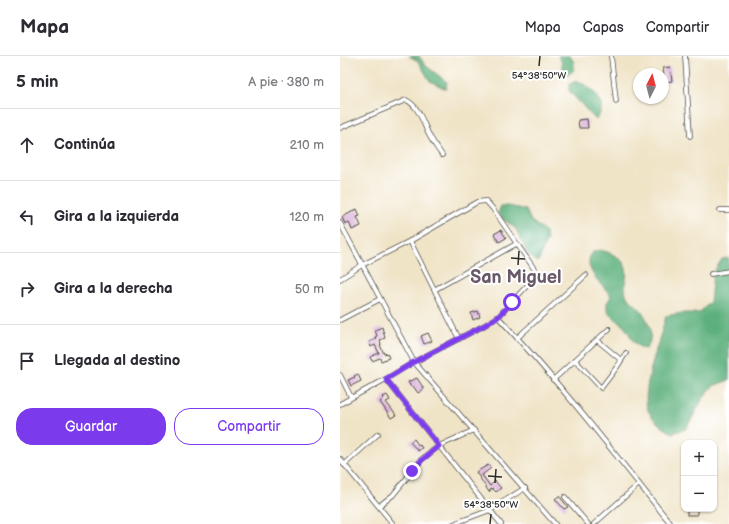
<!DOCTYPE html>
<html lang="es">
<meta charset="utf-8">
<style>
:root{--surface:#fff;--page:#f7f7f7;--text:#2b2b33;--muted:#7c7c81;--line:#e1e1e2;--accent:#7c3aed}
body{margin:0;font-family:"Balsamiq Sans",sans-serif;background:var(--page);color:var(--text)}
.controls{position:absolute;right:12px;bottom:12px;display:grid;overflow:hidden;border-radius:8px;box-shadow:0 1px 3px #0004}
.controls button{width:36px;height:36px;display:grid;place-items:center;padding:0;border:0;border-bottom:1px solid var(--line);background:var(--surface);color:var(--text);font:20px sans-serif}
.compass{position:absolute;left:293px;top:12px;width:36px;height:36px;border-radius:50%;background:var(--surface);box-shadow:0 1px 3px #0004;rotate:6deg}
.stop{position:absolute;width:12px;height:12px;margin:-9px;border:3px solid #7c3aed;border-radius:50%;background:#fff}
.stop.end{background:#7c3aed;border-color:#fff;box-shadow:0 1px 4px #0008}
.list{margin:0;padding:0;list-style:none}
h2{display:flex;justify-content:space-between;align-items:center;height:52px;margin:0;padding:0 16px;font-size:17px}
h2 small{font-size:13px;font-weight:400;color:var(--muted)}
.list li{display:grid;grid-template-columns:26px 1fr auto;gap:12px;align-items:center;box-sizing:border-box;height:72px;padding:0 16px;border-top:1px solid var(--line)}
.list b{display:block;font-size:15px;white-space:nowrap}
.list em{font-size:13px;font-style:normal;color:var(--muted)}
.actions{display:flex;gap:8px;padding:12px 16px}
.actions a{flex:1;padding:9px 0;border:1px solid var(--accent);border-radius:16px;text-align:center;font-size:14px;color:var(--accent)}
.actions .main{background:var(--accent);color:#fff}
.icon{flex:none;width:22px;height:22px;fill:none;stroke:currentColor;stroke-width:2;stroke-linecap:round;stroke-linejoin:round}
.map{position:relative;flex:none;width:389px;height:468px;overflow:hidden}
header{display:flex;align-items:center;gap:24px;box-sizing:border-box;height:56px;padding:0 20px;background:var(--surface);border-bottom:1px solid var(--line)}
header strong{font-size:19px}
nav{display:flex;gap:22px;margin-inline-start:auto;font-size:14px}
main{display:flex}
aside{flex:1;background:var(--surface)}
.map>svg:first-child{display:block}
</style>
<header>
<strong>Mapa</strong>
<nav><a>Mapa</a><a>Capas</a><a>Compartir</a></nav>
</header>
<main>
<aside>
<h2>5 min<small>A pie · 380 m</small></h2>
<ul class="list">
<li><svg class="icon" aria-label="ahead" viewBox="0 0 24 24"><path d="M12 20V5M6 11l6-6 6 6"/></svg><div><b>Continúa</b></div><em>210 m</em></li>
<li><svg class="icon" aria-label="left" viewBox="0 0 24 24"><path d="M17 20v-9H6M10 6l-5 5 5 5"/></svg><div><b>Gira a la izquierda</b></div><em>120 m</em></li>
<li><svg class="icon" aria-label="right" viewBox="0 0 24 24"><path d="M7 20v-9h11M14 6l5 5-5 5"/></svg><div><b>Gira a la derecha</b></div><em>50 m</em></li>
<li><svg class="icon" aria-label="arrive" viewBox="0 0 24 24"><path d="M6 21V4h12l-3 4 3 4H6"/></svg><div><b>Llegada al destino</b></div></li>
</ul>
<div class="actions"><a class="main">Guardar</a><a>Compartir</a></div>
</aside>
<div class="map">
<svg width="389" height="468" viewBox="0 0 389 468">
<rect width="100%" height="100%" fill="#fff"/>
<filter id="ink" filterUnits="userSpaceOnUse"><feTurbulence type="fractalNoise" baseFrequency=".025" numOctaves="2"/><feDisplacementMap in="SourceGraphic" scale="8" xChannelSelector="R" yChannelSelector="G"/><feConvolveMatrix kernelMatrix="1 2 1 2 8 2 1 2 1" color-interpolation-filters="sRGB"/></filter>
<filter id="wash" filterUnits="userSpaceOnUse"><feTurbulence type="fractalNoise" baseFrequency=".012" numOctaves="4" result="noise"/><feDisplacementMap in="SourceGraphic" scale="16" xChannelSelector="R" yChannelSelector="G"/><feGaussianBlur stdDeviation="0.9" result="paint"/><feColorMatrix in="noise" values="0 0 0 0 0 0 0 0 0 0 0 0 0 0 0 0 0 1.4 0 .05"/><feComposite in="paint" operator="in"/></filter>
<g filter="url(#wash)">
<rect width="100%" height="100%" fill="#f0e4c7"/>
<g fill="#5db07d" stroke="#446e54">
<polygon points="69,0 79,0 85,9 107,26 106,33 90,25 78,5"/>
<polygon points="218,0 230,0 234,6 234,14 228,19 222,15 222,7"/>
<path d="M237,25c16,7 33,22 19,39l-27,-29v-7z"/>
<path d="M161,150h8l17,4 5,11 14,10 2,8c-4,8 -5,15 -9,23l-7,-5 -5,-6 -10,-22 -13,-10 -5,-6z"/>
<path d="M260,194c10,2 24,8 26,19 2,8 -3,17 0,25 2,6 6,8 10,11 12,11 20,31 10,44 -13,-3 -13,-10 -20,-20 -5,-6 -13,-12 -19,-18v-8l4,-7c-7,-10 -23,-22 -22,-35 0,-3 2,-6 4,-9z"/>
<path d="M389,202v122l-16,6 -10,12 -17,31 -14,4c-10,-6 -19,-12 -24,-23 -8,-18 13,-74 18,-94l16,-3h17l11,-11 3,-29 9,-14z"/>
</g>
<g id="blocks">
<g fill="#dbafdc">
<polygon points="330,11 332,25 325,26 323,12"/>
<polygon points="247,63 248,72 239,72 238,64"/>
<polygon points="17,153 20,160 17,161 21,170 12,174 9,166 5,168 2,161 12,156 12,155"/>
<polygon points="161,174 166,182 159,186 154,178"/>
<polygon points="138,255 140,261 133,264 131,257"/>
<polygon points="42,271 45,282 40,284 41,289 40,289 44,298 47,297 49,302 41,305 40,302 32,305 30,301 39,297 35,289 31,291 29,286 36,283 35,281 37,280 35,274"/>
<polygon points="88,277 92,285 84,288 81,280"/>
<polygon points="18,318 21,325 11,330 8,324 15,321 14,320"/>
<polygon points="77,322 84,333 78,337 73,330 71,331 68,326"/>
<polygon points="47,339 50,344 46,346 56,359 51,362 40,346 44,342 43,341"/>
<polygon points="74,383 79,390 80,389 82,392 78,395 70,386"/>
<polygon points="148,409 151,412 142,419 150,430 155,425 161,432 156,436 152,432 149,436 136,416"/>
<polygon points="219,440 228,451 224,453 215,443"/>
<rect x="347" y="453" width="10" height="6"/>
</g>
</g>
</g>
<g filter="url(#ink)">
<use href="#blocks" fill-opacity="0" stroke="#494742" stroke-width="1"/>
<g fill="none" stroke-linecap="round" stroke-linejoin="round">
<g stroke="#494742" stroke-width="5.5">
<g id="minor">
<polyline points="271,0 276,45"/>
<polyline points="345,0 350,80"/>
<path d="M0,72l66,-28c12,5 17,22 22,33 4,8 9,15 14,22"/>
<polyline points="380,154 389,154"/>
<polyline points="0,167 74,306 215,468"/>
<polyline points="70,185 119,283"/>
<polyline points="371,218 389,215"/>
<polyline points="0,223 22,209 70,185 137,146 146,145 153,153 195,214 196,220 158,261 145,269 74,306 46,323 0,348"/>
<polyline points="94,234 176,188"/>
<path d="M158,261c61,65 117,137 173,207"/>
<polyline points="0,264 40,243"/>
<polyline points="177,282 246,219"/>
<polyline points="257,284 281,304"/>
<polyline points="235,304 261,332 277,311 286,297"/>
<polyline points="0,319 11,341"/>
<polyline points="46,323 161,468"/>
<polyline points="213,324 269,273"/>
<polyline points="0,403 53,468"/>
<polyline points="4,409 38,378"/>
<polyline points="225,441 248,468"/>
<polyline points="39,450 53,439 82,403 99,390 134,374"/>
<polyline points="113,468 150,454 185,432"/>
<polyline points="254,468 299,428"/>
</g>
</g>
<use href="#minor" stroke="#fff" stroke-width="4"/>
</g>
</g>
<g fill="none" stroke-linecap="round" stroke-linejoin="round" filter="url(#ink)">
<polyline stroke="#7c3aed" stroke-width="5" points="72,415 82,404 99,390 46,323 74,306 145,269 158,261 172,246"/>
</g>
<path fill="none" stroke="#2b2b2b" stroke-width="1.5" d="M199,10l1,-10M171,202l14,1M178,209l1,-14M148,420l14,1M155,427l1,-14M150,468l1,-10"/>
<g text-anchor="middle" stroke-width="4" stroke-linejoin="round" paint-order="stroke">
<g font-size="18" font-weight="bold" fill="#695969" stroke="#fff">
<text x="176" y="227">San Miguel</text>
</g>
</g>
<g font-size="10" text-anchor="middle" fill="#2b2b2b" stroke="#fff" stroke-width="4" stroke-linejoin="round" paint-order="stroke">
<text x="199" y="23">54°38'50"W</text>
<text x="151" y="452">54°38'50"W</text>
</g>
</svg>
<div class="controls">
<button>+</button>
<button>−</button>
</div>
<svg class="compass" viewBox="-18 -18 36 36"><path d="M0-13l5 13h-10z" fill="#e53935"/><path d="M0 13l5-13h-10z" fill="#7c7c81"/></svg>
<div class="stop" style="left:172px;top:246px"></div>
<div class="stop end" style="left:72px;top:415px"></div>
</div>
</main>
